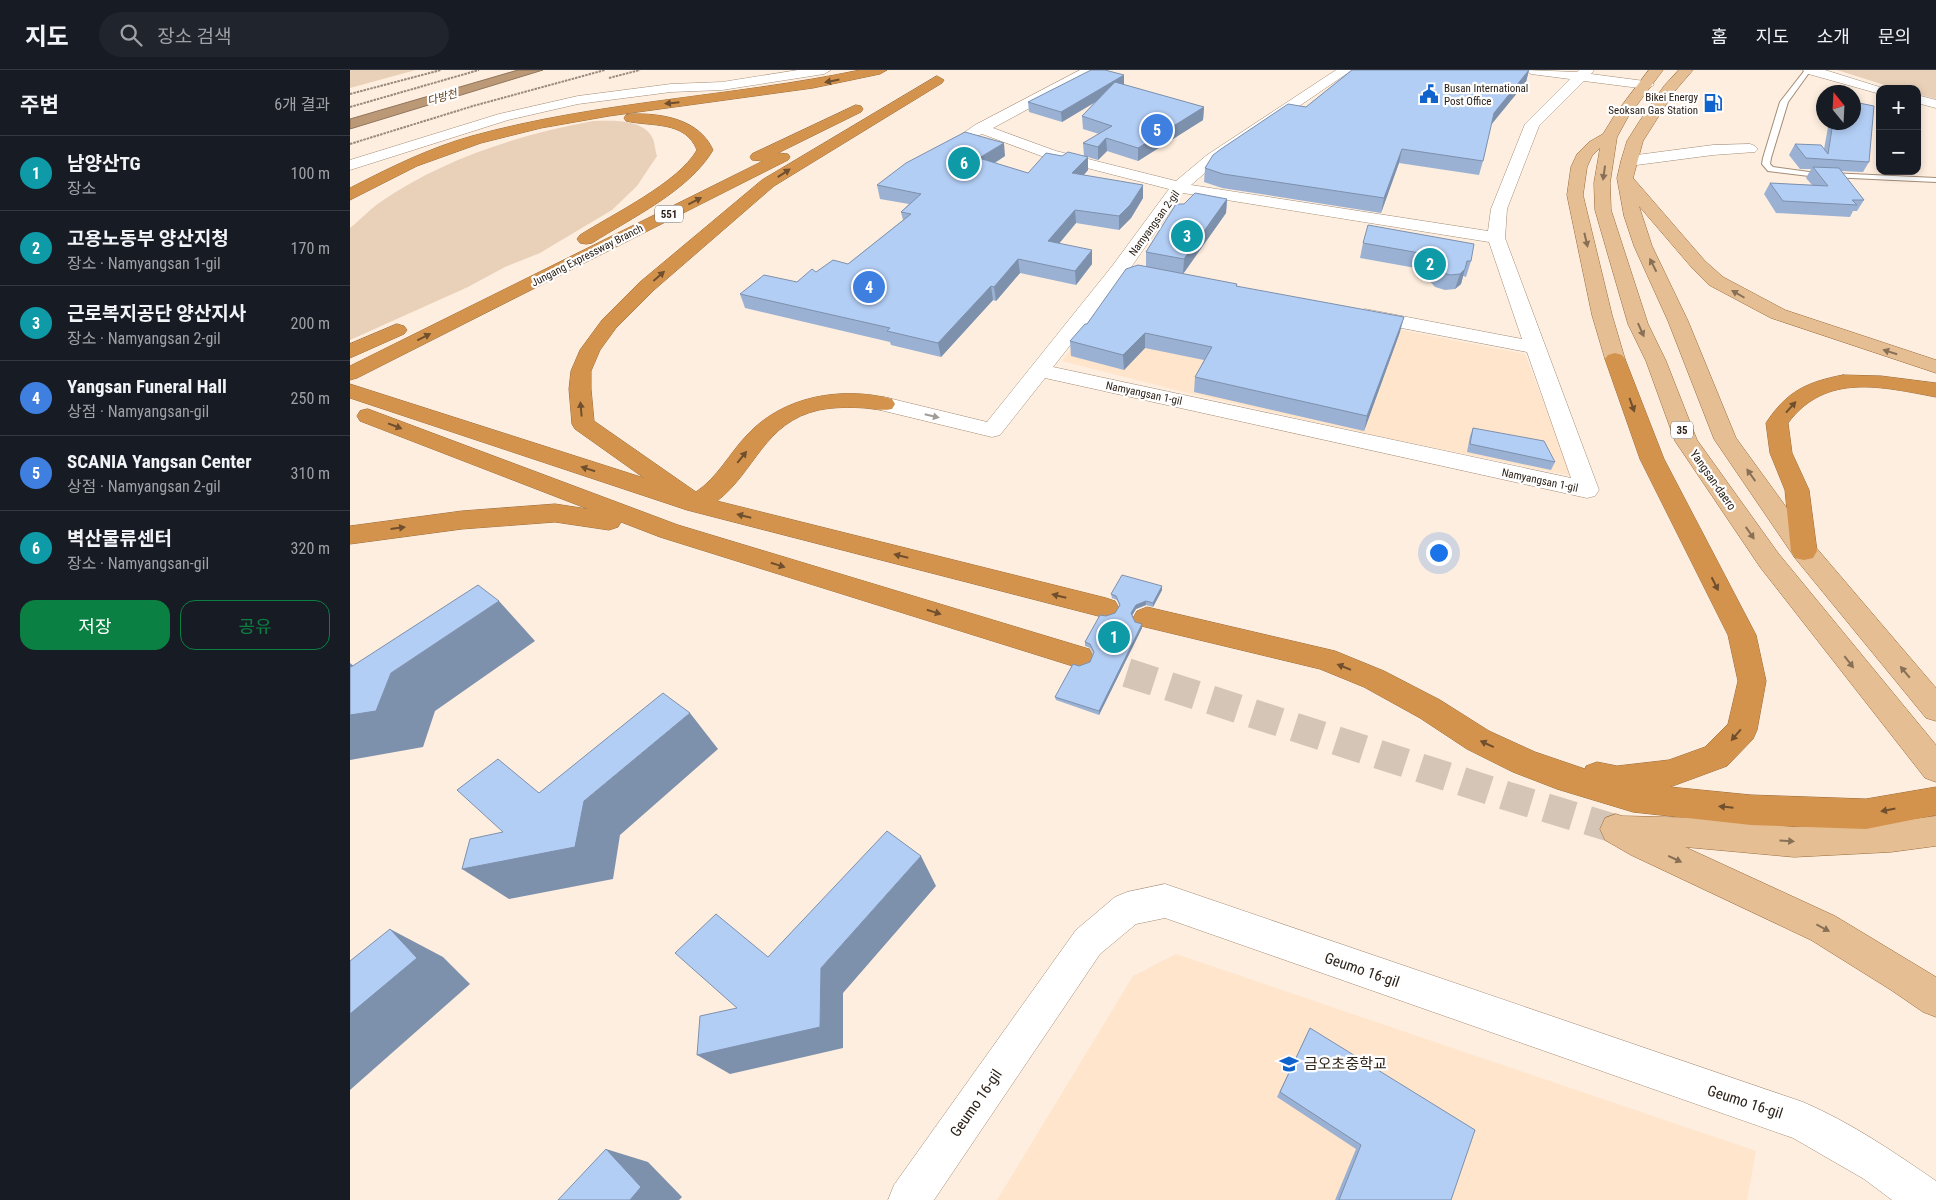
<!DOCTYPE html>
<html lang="ko">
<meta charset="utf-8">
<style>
:root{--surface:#171b24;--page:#20242c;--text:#f1f3f6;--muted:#9ea1a6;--line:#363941;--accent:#0b8043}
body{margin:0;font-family:"Roboto Condensed","Noto Sans KR",sans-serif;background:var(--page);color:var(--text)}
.controls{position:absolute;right:15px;top:15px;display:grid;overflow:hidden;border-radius:10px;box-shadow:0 2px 8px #0003}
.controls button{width:45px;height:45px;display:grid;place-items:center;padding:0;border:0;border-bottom:1px solid var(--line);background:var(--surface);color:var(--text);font:25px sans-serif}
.compass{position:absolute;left:1466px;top:15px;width:45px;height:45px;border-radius:50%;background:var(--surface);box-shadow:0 2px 8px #0003;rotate:342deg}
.you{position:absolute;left:1088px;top:482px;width:18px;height:18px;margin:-12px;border:4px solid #fff;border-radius:50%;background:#1a73e8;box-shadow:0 0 0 8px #1a73e833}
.badge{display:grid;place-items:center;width:32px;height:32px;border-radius:50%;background:var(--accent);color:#fff;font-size:16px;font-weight:700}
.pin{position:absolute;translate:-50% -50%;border:2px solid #fff;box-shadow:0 1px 5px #0006}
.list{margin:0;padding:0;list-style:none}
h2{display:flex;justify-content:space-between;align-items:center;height:65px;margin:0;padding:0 20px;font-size:21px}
h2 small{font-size:16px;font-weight:400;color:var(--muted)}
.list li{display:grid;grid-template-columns:32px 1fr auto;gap:15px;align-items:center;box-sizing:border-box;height:75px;padding:0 20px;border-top:1px solid var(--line)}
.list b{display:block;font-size:19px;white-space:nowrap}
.list p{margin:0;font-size:16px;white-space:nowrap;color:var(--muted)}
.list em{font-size:16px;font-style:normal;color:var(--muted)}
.actions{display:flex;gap:10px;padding:15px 20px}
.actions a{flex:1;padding:11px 0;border:1px solid var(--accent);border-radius:15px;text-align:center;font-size:18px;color:var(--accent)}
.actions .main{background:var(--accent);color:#fff}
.icon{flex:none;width:28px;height:28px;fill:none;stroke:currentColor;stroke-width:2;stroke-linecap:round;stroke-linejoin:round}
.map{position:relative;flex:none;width:1586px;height:1130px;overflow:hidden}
header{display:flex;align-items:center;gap:30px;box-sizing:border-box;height:70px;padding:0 25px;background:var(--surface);border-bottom:1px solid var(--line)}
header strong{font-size:24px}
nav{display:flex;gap:28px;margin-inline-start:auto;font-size:18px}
.search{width:350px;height:45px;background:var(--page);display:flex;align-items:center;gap:12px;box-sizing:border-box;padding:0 18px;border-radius:28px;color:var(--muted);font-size:19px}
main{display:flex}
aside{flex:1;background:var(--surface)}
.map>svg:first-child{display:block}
</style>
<header>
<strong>지도</strong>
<div class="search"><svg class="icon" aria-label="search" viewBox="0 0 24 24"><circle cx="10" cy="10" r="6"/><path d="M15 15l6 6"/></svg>장소 검색</div>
<nav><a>홈</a><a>지도</a><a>소개</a><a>문의</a></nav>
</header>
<main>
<aside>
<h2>주변<small>6개 결과</small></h2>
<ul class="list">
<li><span class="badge" style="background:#0f9aa8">1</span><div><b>남양산TG</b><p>장소</p></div><em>100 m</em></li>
<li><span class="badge" style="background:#0f9aa8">2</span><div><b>고용노동부 양산지청</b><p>장소 · Namyangsan 1-gil</p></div><em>170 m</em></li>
<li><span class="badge" style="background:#0f9aa8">3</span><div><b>근로복지공단 양산지사</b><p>장소 · Namyangsan 2-gil</p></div><em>200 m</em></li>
<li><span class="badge" style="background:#3f7fe0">4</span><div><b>Yangsan Funeral Hall</b><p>상점 · Namyangsan-gil</p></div><em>250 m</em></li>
<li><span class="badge" style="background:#3f7fe0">5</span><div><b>SCANIA Yangsan Center</b><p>상점 · Namyangsan 2-gil</p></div><em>310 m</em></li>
<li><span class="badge" style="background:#0f9aa8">6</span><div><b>벽산물류센터</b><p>장소 · Namyangsan-gil</p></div><em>320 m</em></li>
</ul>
<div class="actions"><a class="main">저장</a><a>공유</a></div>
</aside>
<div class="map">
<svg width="1586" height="1130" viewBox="0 0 1586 1130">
<rect width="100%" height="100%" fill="#feeedf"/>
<g fill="#ffe5cc">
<polygon points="778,207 1175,284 1222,406 1022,365 834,322 712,291"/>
<polygon points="826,884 1406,1081 1397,1130 647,1130 783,906"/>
</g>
<g fill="#e9d1b9">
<polygon points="0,0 66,0 0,18"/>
<polygon points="1487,0 1586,0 1586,29 1567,24 1567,19 1547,19"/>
<path d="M243,51c17,0 48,-3 59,16 3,5 3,13 5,19l-20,30 -25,24 -72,43 -35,14 -37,20 -118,53v-112c10,-8 19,-18 29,-25 63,-44 139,-68 214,-82z"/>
</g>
<polygon fill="#b97" stroke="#90755b" points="168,0 193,0 0,59 0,49"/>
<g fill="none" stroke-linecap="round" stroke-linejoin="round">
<polyline stroke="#d4c5b7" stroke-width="29" stroke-dasharray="29 15" stroke-linecap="butt" points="735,589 1157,726 1266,759"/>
<g stroke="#a48c75" stroke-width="2">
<polygon id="service" points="1455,0 1461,0 1438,32 1421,88 1420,94 1423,97 1459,102 1586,108 1586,112 1459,106 1418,101 1412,94 1413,88 1430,32"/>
</g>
<g stroke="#a48c75" stroke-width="1">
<g id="minor">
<polygon points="448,0 481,0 474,4 372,20 321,22 228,34 158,50 0,100 0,90 149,44 228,26 321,14 372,12"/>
<path d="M730,0h17l-2,3 -102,55 63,23 120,30 31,-26 129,-85h16l-133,91 -28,24 297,46 3,-22 34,-85 45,-45 -39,-5 -7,-4 53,2 2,-2h15l-3,4 61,8 2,3 -7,4 -63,-8 -45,45 -32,83 -2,29 94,252 -4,6 -8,2 -542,-120 -45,57 -8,2 -116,-28 -3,-5 3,-5 8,-2 103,25 126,-157 56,-76 -125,-32 -62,-23 -12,5 -5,-2 -3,-3 13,-9zM833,123l306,49 33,97 -157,-30 -7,2 -3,4 3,4 7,2 162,31 44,126 -518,-111 74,-94z"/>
<polygon points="1453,0 1475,0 1536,19 1530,19 1530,24 1455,3"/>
<polygon points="1567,25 1586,30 1586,38 1567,33"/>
<polygon points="1400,74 1405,76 1408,79 1405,82 1363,85 1279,96 1273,94 1271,91 1273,88 1279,86 1363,75"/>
<path d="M815,814l638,218c47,20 91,50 133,79v19h-44l-28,-21 -71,-41 -628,-220 -29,6 -36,30 -166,246h-46l6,-15 182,-255 39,-33 12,-5z"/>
</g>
</g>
<g stroke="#996b3a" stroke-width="1">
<g id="primary">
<polygon points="1299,0 1313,0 1278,47 1267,67 1260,113 1261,140 1298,254 1316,291 1347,370 1428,483 1586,675 1586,712 1575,708 1410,497 1325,371 1296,291 1278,254 1245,140 1244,113 1250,78 1242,86 1237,97 1233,125 1262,245 1275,289 1272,293 1265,295 1258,293 1255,289 1242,245 1217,125 1221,97 1227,84 1239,72 1253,64 1266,43"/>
<polygon points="1329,0 1343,0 1324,22 1293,71 1283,108 1355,191 1373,207 1435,240 1586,290 1586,303 1421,248 1359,215 1343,199 1289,136 1302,176 1338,251 1386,368 1463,474 1586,618 1586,651 1576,648 1445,488 1364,369 1318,251 1284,176 1274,146 1267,108 1271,91 1277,71 1289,52 1314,16"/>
<polygon points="1266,744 1272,746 1354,748 1444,757 1541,752 1586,746 1586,776 1541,782 1444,787 1335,777 1485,846 1586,907 1586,947 1573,942 1541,920 1461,870 1281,785 1255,770 1250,759 1255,748"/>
</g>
</g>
<g stroke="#996b3a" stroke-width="1">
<g id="motorway">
<path d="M510,0h27l-7,4 -67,14 -204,28 -68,12 -60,15 -64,23 -67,34v-12c39,-20 79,-40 122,-52 127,-35 259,-39 388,-66z"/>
<path d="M587,6l7,4 -2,3 -168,103 -120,104 -38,38 -16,22 -9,21v18l3,32 102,71c22,-15 33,-38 51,-57 36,-39 94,-49 145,-36l3,5 -3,5c-10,2 -17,0 -27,-1 -15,-1 -31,-1 -46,2 -55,12 -64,62 -102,91l389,97 9,3 4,7 -4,7 -9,3 -419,-108 -337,-112v-14l294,94 -69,-49 -3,-5 -3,-35 2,-18 9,-21 22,-30 38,-38 122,-102z"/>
<polygon points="506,35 511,36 513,39 511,42 428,83 438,84 440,87 438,90 7,308 0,310 0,296 413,91 402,90 400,87 402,84"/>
<path d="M281,44c31,-1 68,5 82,36 -24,41 -82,68 -121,93l-6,1 -6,-1 -3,-4 3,-4c33,-21 98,-52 117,-85 -12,-30 -46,-23 -71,-29l-2,-3 2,-3z"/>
<polygon points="47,254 54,256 57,260 54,264 0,288 0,274"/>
<polygon points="1265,283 1272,285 1275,289 1314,389 1406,565 1416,611 1407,660 1403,669 1377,696 1320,717 1401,725 1516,729 1586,717 1586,745 1516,759 1401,755 1283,742 1207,719 1163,702 1117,679 1070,648 1014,617 970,599 787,555 783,548 787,541 797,537 985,581 1034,601 1090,630 1139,661 1185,682 1235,699 1236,696 1247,692 1267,696 1319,690 1355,677 1378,654 1388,611 1378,565 1290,389 1255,289 1258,285"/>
<path d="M1493,305l38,1 55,7v14c-54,-10 -110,-25 -148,26l4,30 17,37 8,61 -4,7 -9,2 -9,-2 -4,-7 -6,-61 -15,-37 -4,-30c21,-32 41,-41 77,-48z"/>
<polygon points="18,339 328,455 729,576 739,579 743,587 739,595 729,598 310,467 271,452 268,457 259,460 205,452 112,459 0,474 0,456 112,441 205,434 238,439 10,351 7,346 10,341"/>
</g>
</g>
<g stroke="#96897d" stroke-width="2" stroke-dasharray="2.5 1" stroke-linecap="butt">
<polyline points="259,8 290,0"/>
<polyline points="0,24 91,0"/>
<polyline points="0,37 129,0"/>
<polyline points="0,74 123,36 255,0"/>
</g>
<use href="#service" fill="#fff" fill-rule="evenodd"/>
<use href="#minor" fill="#fff" fill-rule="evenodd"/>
<use href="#primary" fill="#e5be94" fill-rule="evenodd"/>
<use href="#motorway" fill="#d4934c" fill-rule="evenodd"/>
</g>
<g fill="#9ab1d3">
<polygon points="1002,0 1179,0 1176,12 1141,55 1133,91 1129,105 1049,93 1031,143 872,118 854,112 855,98 956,37"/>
<polygon points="774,5 774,15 854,37 853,50 788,91 757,81 748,90 734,86 733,73 749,64 733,59 732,46 746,31 712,52 679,42 678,32"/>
<polygon points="1479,52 1504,52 1519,92 1513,102 1491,101 1514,130 1507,141 1503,141 1500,147 1426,143 1414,124 1420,113 1462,115 1456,108 1461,99 1450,99 1439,85 1445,74 1474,79"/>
<polygon points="655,86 645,93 678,103 738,100 734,105 793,128 781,148 769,160 726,153 709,174 742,194 726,215 670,203 646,231 643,230 591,287 541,275 540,272 395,238 390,224 447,212 466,202 498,194 553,150 551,142 559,134 530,129 527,115"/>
<polygon points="877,129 876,143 833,204 887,216 1050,262 1014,361 844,322 845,307 854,290 795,278 774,300 721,286 720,271 796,196 796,182 834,134"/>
<polygon points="1013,173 1121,191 1116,207 1113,206 1111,214 1105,219 1095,220 1085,217 1076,207 1077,200 1010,188"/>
<polygon points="1123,358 1205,392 1201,400 1117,382 1120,366"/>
<polygon points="812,516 812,520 803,537 796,535 786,539 782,546 785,552 792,558 749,645 706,630 705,627 729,596 740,592 744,584 741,578 735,576 735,572 756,546 765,543 770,537 767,530 762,528 761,524"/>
<polygon points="960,958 1101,1130 985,1130 1006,1079 927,1027"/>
</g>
<g fill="#7d90ac">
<polygon points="1179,0 1176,12 1140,56 1144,43"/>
<polygon points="774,5 774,15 712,52 711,42"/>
<polygon points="854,37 853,50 788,91 788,78"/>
<polygon points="756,68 757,81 748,90 748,77"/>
<polygon points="654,73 655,86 631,101 629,88"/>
<polygon points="1052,79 1049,93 1031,143 1034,128"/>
<polygon points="738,87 738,100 723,116 722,103"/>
<polygon points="793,115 793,128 781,148 769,160 769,146"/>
<polygon points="877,129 876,143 833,204 834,189"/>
<polygon points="725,140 726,153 699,185 698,171"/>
<polygon points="742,180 742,194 726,215 725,201"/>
<polygon points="668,189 670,203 646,231 644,217"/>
<polygon points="1115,199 1111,214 1105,219 1110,204"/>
<polygon points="641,216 643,230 591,287 588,273"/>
<polygon points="1054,247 1050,262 1014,361 1017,346"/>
<polygon points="795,263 795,278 774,300 773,285"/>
<polygon points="812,516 812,520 803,537 803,533"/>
<polygon points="149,531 185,571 85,641 73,677 0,690 0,593 17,607 41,603"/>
<polygon points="796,531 796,535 786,539 781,547 781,543 786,535"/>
<polygon points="792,554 792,558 749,645 749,641"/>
<polygon points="340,643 368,679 270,765 263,809 159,829 112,799 234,731"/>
<polygon points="571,786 586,816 493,923 493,978 380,1004 347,985 471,898"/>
<polygon points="40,859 93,887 120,914 0,1020 0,944"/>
<polygon points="256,1079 298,1092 332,1127 329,1130 280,1130"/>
</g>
<g fill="#b3cef5" stroke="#7d90ac">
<polygon points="741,0 755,0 774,5 711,42 678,32"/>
<polygon points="1002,0 1179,0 1144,43 1133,91 1052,79 1034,128 873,104 855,98 863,85 871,79 938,34 956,37"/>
<polygon points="765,12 854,37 788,78 756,68 748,77 733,73 762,56 732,46"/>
<polygon points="1504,32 1524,36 1519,92 1456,88 1445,74 1471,75 1478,84 1483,52 1504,52"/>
<polygon points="615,62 654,73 629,88 678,103 696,83 712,86 718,82 738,87 722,103 793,115 780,135 769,146 725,140 698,171 742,180 725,201 668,189 644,217 641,216 588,273 537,261 540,258 390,224 414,205 447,212 462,199 466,202 483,190 498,194 561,144 551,142 571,124 527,115 556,93"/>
<polygon points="1463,97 1489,98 1514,130 1502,130 1507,135 1433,131 1420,113 1478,116"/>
<polygon points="845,123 877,129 834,189 796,182 826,134 834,134"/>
<polygon points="1018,155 1124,174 1121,191 1117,191 1115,199 1110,204 1100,205 1090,202 1080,192 1081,185 1013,173"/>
<polygon points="788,195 887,214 886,216 1054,247 1017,346 845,307 862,277 795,263 773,285 720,271 735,254 737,254 776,199"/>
<polygon points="1123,358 1194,371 1205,392 1120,374"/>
<polygon points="772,505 812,516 803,533 796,531 786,535 781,543 785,552 792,554 749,641 705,627 723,594 729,596 740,592 744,582 740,574 735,572 750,545 756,546 765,543 770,535 766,526 761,524"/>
<polygon points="128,515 149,531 41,603 26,641 0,645 0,596 1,597"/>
<polygon points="313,623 340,643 234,731 225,777 112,799 120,769 153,762 107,720 148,689 189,723"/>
<polygon points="537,761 571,786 471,898 470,957 347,985 350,946 387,938 325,883 366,844 418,887"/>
<polygon points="40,859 67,888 0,944 0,891"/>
<polygon points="960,958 1125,1060 1101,1130 989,1130 1011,1075 930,1022"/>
<polygon points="256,1079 291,1117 280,1130 208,1130"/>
</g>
<defs><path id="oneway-solid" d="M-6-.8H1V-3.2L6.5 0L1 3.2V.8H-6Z" transform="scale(1.25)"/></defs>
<g fill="#6f4f2d">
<use href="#oneway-solid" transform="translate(482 11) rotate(169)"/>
<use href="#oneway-solid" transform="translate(322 33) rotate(174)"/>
<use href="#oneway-solid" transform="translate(434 103) rotate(-33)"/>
<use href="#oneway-solid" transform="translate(345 131) rotate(-27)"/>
<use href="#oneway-solid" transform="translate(309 206) rotate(-41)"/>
<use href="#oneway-solid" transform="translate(74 267) rotate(-27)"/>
<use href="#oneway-solid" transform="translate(1282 335) rotate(70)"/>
<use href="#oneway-solid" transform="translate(1441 337) rotate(-48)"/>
<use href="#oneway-solid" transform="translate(231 339) rotate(-95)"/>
<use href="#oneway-solid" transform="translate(45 356) rotate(21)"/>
<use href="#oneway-solid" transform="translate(392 387) rotate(-51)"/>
<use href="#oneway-solid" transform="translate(238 399) rotate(-162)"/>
<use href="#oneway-solid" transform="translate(394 446) rotate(-166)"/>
<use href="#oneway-solid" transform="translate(48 458) rotate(-7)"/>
<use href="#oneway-solid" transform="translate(551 486) rotate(-166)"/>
<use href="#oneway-solid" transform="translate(428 495) rotate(17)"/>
<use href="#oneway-solid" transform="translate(1365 514) rotate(63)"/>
<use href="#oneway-solid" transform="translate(709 526) rotate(-166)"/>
<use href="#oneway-solid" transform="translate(584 542) rotate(17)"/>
<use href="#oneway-solid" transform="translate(994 597) rotate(-158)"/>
<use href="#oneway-solid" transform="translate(1386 665) rotate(131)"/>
<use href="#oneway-solid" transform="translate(1137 674) rotate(-155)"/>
<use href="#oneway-solid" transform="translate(1376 737) rotate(-174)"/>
<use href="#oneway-solid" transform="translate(1538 740) rotate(169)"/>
</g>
<g fill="#887056">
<use href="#oneway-solid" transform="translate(1254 103) rotate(98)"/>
<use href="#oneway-solid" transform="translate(1236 170) rotate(77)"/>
<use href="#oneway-solid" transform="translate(1303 195) rotate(-117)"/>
<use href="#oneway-solid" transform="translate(1388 224) rotate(-150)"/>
<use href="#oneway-solid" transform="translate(1291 260) rotate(66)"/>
<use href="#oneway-solid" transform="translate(1540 282) rotate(-163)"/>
<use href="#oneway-solid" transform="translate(1401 405) rotate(-125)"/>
<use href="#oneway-solid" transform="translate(1400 463) rotate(55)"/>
<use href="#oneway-solid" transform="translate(1499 592) rotate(52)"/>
<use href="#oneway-solid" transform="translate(1555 602) rotate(-130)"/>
<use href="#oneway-solid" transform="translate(1437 771) rotate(4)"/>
<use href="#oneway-solid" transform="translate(1325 789) rotate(25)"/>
<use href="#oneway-solid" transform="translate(1473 858) rotate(28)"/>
</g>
<use fill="#a09c98" href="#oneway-solid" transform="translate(582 346) rotate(13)"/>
<defs>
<g id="civic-bare" transform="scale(1.5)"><path d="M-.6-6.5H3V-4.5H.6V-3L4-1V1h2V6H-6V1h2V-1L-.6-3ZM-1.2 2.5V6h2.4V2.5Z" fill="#1063cd" stroke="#fefefe" stroke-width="2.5" paint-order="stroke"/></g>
<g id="fuel-bare" transform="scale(1.5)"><path d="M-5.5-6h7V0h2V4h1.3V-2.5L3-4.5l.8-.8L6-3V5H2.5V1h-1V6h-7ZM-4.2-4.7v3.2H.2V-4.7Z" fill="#1063cd" stroke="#fefefe" stroke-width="2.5" paint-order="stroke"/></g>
<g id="school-bare" transform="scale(1.5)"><path d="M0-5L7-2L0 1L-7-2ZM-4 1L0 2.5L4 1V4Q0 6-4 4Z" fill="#1063cd" stroke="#fefefe" stroke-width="2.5" paint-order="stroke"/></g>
</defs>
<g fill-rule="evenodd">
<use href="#civic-bare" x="1079" y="24"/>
<use href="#fuel-bare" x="1363" y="33"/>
<use href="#school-bare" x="939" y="994"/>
</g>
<g text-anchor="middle" stroke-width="4.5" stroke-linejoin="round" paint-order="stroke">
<g font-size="11" fill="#2c2219" stroke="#fefefe" text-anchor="start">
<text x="1094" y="22">Busan International<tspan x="1094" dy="13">Post Office</tspan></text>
<text x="1348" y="31" text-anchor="end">Bikei Energy<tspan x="1348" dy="13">Seoksan Gas Station</tspan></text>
</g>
<g font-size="11" font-style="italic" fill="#634017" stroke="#fefefe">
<text transform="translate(92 27) rotate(-16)" y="4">다방천</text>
</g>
<g fill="#fefefe" stroke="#6b645e" stroke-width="1">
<rect x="305" y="135.5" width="28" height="17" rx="4"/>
<rect x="1321" y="351.5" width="22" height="17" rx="4"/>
</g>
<g font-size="11" font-weight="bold" fill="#2c2219">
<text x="319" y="148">551</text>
<text x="1332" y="364">35</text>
</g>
<g font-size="11" fill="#2c2219" stroke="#fefefe">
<text transform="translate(804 153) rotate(-54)" y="4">Namyangsan 2-gil</text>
<text transform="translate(237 185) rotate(-27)" y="4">Jungang Expressway Branch</text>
<text transform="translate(794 323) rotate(12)" y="4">Namyangsan 1-gil</text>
<text transform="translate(1190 410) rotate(12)" y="4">Namyangsan 1-gil</text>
</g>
<g font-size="12" fill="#2c2219" stroke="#fefefe">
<text transform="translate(1363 410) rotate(55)" y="4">Yangsan-daero</text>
</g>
<g font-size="15" fill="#2c2219" stroke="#fefefe">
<text transform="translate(1012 900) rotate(19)" y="5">Geumo 16-gil</text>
<text transform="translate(1395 1032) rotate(18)" y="5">Geumo 16-gil</text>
<text transform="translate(626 1033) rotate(-55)" y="5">Geumo 16-gil</text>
</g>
<g font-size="15" fill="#2c2219" stroke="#fefefe" text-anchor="start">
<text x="954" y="999">금오초중학교</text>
</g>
</g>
</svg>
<div class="controls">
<button>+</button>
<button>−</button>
</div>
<svg class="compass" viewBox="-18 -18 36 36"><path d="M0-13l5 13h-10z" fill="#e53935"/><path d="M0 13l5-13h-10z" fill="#9ea1a6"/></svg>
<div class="you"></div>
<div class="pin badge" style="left:764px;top:567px;background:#0f9aa8">1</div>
<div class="pin badge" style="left:1080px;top:194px;background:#0f9aa8">2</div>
<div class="pin badge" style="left:837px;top:166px;background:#0f9aa8">3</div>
<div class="pin badge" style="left:519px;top:217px;background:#3f7fe0">4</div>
<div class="pin badge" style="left:807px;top:60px;background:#3f7fe0">5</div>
<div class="pin badge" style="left:614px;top:93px;background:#0f9aa8">6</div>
</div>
</main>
